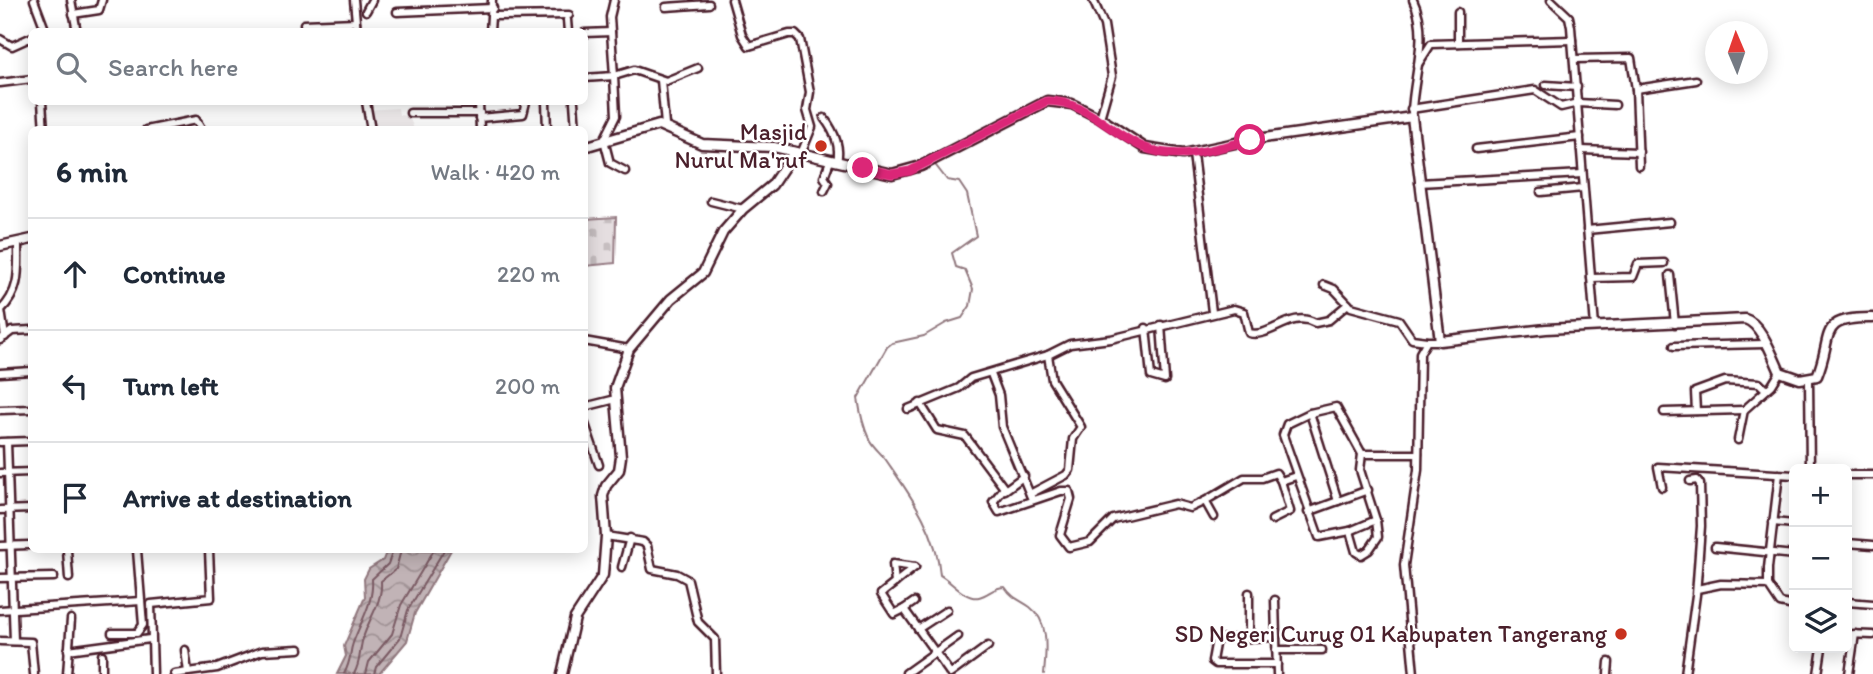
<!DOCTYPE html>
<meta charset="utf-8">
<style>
:root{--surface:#fff;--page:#f2f2f3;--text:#1f2937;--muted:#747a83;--line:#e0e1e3}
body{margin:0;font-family:Itim,sans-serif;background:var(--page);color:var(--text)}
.controls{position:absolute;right:21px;bottom:21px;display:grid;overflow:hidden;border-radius:10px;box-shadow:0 4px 18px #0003}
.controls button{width:63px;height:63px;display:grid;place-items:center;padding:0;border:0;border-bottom:2px solid var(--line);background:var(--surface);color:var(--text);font:35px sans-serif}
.compass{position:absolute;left:1705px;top:21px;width:63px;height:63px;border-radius:50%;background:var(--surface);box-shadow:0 4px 18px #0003;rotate:358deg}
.stop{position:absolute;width:21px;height:21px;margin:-16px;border:5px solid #db2777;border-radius:50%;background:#fff}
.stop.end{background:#db2777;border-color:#fff;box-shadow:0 2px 7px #0008}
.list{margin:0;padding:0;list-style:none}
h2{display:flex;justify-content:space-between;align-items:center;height:91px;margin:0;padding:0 28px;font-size:30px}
h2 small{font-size:23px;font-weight:400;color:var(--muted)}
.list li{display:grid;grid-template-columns:46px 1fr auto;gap:21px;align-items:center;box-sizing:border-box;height:112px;padding:0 28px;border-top:2px solid var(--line)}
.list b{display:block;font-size:26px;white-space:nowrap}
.list em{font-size:23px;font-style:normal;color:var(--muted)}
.icon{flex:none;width:38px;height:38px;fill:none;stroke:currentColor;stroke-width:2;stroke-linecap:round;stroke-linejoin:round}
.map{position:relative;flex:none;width:1873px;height:674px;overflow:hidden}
.search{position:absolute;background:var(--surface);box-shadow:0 4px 18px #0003;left:28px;top:28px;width:560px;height:77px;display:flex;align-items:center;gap:18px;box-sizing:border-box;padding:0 24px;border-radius:10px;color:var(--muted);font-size:26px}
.panel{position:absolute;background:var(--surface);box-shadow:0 4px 18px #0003;left:28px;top:126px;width:560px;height:427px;border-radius:10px}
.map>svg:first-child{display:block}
</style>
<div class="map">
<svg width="1873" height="674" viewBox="0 0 1873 674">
<defs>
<pattern id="cemetery-stones" width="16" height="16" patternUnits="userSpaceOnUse" patternTransform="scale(1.75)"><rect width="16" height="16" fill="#e5dee0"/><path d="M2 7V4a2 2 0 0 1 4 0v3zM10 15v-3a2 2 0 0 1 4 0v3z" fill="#c6bec0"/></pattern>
<pattern id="water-waves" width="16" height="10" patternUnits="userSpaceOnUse" patternTransform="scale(1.75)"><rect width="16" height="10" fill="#c1b3b6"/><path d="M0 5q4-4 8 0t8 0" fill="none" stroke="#9f9194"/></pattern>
</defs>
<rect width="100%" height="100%" fill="#fff"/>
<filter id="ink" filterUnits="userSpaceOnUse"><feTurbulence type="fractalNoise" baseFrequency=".0143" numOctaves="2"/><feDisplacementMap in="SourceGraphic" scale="14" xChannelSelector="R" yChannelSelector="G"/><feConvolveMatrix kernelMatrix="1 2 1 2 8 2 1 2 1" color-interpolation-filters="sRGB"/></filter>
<g filter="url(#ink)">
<polygon fill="#f2eeef" points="398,108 399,115 409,116 414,129 369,129 367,110"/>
<polygon fill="url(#cemetery-stones)" stroke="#987e86" stroke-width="2" points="616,217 615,263 585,266 585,219"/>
<polygon fill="url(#water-waves)" stroke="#91787e" stroke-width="2" points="387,550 451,550 415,613 407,641 379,674 337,674 346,656 344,646 365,597 364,579 369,569 383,560"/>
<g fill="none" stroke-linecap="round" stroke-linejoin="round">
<g stroke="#7a5a63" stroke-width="2">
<path d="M344,674c8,-15 5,-20 9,-31 8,-22 21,-41 19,-64l16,-15 5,-14"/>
<path d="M354,674c6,-11 5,-17 7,-27 3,-24 22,-41 20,-66l15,-12 5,-19"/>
<polyline points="366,674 369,662 392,634 401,605 434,550"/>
<polyline points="374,674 376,667 400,638 408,610 444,550"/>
</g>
<path stroke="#91787e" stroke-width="2" d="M933,162l14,18 12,2 8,12 9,42 -24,17 4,14 9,3 8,19 -3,17 -8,12 -16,5 -22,13 -32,7 -5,4 -29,51c2,14 5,28 11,41 4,8 12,14 17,21 24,35 51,71 54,115 11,6 25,25 39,22 10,-2 14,-10 26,-10 7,11 15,13 25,20 20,15 16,44 14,67"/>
<g stroke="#4a1f2b" stroke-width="11">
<g id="minor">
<polyline points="34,0 46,32"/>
<polyline points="71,0 77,32"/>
<polyline points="354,0 357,32"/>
<polyline points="732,0 742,35 749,46 789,34 795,34 800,39 810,92 807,110 812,127 801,154"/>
<polyline points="1093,0 1104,25 1112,76 1100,118"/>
<polyline points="1551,0 1569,17 1571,27 1595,327"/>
<polyline points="666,7 709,4"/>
<polyline points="366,11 372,0"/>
<polyline points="397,12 493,8"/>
<polyline points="73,14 99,10 102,0"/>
<polyline points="493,16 569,15"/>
<polyline points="567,20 568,32"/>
<polyline points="304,24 356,22"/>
<polyline points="490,32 492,0"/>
<polyline points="584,33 611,32"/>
<polyline points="0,39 12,46 32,37"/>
<polyline points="1458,43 1458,12"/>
<polyline points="1574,59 1631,58 1636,89 1696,80"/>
<polyline points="1417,66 1431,44 1572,40"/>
<polyline points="584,78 614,76 610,17 614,0"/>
<polyline points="661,80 665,125"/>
<polyline points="0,83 32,79"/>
<polyline points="1546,85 1577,87"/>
<polyline points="1636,89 1639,166"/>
<polyline points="42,102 44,130"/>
<polyline points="366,102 371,130"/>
<polyline points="479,102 480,130"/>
<polyline points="546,102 547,130"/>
<polyline points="574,102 576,130"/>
<polyline points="1411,109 1535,90 1561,107 1578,103 1615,105"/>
<path d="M1412,112c1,-36 18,-77 1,-112"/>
<polyline points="410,113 480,113"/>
<polyline points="479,118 523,114 526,102"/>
<path d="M824,118c10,13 17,28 13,44"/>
<polyline points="146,130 196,120 202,130"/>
<polyline points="1476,149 1580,137"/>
<polyline points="1581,150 1639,152"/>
<polyline points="1193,154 1212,312"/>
<polyline points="625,171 610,163 604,140 616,116 614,76 634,70 666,81 698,68"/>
<polyline points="1419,183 1582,174"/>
<polyline points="824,191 828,183 824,177 830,161"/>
<polyline points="1541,192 1583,188"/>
<polyline points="711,201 743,209"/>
<polyline points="1587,230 1670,222"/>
<polyline points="1670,275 1675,324"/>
<polyline points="1591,278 1633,277 1638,264 1664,263"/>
<polyline points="1324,285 1334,289 1351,307 1399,320 1412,339 1427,341"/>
<polyline points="1146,328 1151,376 1165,380 1161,325"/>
<path d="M5,337l-4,-27c20,-20 17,-40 17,-67"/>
<polyline points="0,340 12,331 32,330"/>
<polyline points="584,341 629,349"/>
<polyline points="1674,346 1765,344"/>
<polyline points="0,373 32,371"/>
<polyline points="991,374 999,395 1002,427 1031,497"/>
<polyline points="1809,380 1810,469"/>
<polyline points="920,403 937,430 965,436 1004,488 993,502 999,512 1061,491 1069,491 1071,499 1060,535 1069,547 1090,542 1113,519 1175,504 1190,508 1205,501"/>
<polyline points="584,407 616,399"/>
<path d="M908,409l51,-21 12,-10 77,-23 22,-11 41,-5 123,-30 10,3 5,21c21,6 42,-24 66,-10l14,-3 19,-16"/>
<polyline points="0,410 32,409"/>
<polyline points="1696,411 1695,392 1725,381 1759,383 1766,390"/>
<polyline points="1664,412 1744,410"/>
<polyline points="1310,413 1338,501"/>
<polyline points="584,421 599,465"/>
<polyline points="1738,440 1744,410 1772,385 1780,372"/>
<polyline points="0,442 32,441"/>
<polyline points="7,442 14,641"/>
<polyline points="1362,454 1360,470 1376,520 1350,531 1319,537 1283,435 1287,424 1310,413 1336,407 1362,454 1418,454"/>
<polyline points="0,473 32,472"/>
<polyline points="1779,474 1768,568 1768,585 1780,603 1794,606"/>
<polyline points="1847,475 1873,475"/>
<polyline points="1662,487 1658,467 1794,475"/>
<polyline points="1005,490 1024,476"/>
<polyline points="1030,494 1066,475 1070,470 1073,439 1081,427 1052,380 1048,355"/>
<polyline points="0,510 32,509"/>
<polyline points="1308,512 1368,490"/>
<polyline points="1214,517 1205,501 1244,478 1262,478 1276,473 1281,481 1296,476"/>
<polyline points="1272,520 1290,511 1281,481"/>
<polyline points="1773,522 1794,524"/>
<polyline points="1350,531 1356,552 1361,555 1369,550 1378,537 1376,520"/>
<polyline points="606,536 643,542 647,546 652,569 677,574 688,580 698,622 715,639 716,674"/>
<polyline points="1847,543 1873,545"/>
<polyline points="0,546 29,545"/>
<polyline points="1715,547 1794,555"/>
<polyline points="67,550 69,578"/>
<polyline points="622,567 630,538"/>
<polyline points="0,578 54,577"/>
<polyline points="895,583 893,564 915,567"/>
<polyline points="1697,589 1721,584 1768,585"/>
<polyline points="1275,600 1277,674"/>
<polyline points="914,602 904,609 950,673"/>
<polyline points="1847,602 1873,604"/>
<polyline points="904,609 894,614 881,594 915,567"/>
<polyline points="0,610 141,601"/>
<polyline points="918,629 947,610"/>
<polyline points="112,633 137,633 143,625 137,550"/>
<polyline points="1847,634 1873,635"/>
<polyline points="1276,637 1216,639 1212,661 1216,664 1277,664"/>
<polyline points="1249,638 1249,593"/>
<polyline points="0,641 31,642 34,674"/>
<polyline points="68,650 150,639"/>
<polyline points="185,650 188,672"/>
<polyline points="1276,650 1322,650"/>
<polyline points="102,655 102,674"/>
<polyline points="906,673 958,636"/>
<polyline points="67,674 71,619"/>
<polyline points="153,674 151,604 211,598 209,550"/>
<polyline points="174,674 217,668 262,651 299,649"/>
<polyline points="950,674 988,646"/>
<polyline points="1414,674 1404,565 1418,470 1420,353 1427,341 1440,341"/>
<polyline points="1608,674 1609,662"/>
<polyline points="1685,674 1696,595 1701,526 1700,484 1697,480 1690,481"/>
<polyline points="1818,674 1822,648"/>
<polyline points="1849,674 1855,634"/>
</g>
</g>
<g stroke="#4a1f2b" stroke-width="13">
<g id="tertiary">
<path d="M584,147l75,-22 43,19 72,3 118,27 29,-8 126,-65 25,3 28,14 45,30 38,6 67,-14 162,-23 28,224 106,-12 199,-10c16,4 28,38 35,53l20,7 17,-3c17,-41 -1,-59 56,-58"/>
<polyline points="0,246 32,239"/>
<polyline points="562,674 575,618 603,575 606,536 603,496 606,486 619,470 621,457 615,388 629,349 671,299 703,273 723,232 743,209 772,185 794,152"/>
</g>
</g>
<use href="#minor" stroke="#fff" stroke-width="6"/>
<use href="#tertiary" stroke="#fff" stroke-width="8"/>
</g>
</g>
<g fill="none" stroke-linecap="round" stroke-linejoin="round" filter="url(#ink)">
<path stroke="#db2777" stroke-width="9" d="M863,168l29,6 18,-3 137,-70c40,0 62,32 96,46 35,15 72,2 107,-7"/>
</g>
<g fill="#c8321e" stroke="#fff" stroke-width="2.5">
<circle cx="821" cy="146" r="7"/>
<circle cx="1621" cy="634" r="7"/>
</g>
<g text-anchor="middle" stroke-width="5" stroke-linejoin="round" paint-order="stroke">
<g font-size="24" fill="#4a1f2b" stroke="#fff" text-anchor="end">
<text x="807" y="140">Masjid<tspan x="807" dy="28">Nurul Ma'ruf</tspan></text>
<text x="1607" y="642">SD Negeri Curug 01 Kabupaten Tangerang</text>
</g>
</g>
</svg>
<div class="controls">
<button>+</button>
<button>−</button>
<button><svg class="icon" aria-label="layers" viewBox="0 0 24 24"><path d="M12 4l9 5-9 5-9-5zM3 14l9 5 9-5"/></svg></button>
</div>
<svg class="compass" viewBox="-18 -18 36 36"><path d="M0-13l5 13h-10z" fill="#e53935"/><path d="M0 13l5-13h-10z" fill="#747a83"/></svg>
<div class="stop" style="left:1250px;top:140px"></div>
<div class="stop end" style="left:863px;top:168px"></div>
<div class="search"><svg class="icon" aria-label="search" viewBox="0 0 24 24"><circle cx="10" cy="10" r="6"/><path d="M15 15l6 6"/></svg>Search here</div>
<section class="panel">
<h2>6 min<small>Walk · 420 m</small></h2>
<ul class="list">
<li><svg class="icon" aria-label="ahead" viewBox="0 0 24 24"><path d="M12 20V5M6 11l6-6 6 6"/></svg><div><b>Continue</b></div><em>220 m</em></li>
<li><svg class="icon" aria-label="left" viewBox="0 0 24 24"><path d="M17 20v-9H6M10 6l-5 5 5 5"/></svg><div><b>Turn left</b></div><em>200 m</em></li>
<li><svg class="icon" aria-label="arrive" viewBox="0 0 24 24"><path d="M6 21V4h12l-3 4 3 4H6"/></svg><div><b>Arrive at destination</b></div></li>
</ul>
</section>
</div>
